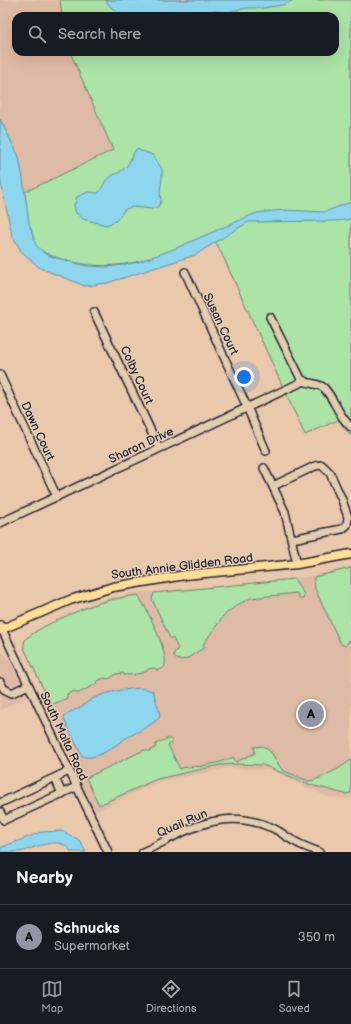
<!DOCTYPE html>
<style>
:root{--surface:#171b24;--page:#242831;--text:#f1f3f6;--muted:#9ea1a6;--line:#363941;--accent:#9495a2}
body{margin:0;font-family:"Balsamiq Sans",sans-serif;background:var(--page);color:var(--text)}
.you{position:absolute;left:244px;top:377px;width:14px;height:14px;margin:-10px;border:3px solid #fff;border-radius:50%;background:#1a73e8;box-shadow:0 0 0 6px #1a73e833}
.badge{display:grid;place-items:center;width:26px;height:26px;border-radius:50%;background:var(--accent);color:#111;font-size:13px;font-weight:700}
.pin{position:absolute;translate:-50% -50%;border:2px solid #fff;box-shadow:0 1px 4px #0006}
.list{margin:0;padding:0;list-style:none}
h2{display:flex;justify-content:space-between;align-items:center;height:52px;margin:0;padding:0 16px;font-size:17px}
h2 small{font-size:13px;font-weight:400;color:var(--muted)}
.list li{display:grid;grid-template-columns:26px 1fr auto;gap:12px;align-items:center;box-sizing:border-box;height:64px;padding:0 16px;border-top:1px solid var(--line)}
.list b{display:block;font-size:15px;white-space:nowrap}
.list p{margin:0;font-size:13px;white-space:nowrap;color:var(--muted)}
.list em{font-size:13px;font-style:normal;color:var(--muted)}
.icon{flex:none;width:22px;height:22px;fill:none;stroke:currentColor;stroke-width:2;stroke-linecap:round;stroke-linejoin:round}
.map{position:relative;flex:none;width:351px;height:852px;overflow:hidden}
.search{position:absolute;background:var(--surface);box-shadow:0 4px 16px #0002;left:12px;right:12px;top:12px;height:44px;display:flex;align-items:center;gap:10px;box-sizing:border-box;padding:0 14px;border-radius:12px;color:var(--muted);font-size:15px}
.sheet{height:116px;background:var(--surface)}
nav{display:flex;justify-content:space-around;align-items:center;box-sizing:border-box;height:56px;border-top:1px solid var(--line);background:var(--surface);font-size:11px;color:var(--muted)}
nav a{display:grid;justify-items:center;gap:2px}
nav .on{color:var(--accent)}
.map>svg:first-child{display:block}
</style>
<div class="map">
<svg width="351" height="852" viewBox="0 0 351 852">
<rect width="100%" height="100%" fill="#e9c8ac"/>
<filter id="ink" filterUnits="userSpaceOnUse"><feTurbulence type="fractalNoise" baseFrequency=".025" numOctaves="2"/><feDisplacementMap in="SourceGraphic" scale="8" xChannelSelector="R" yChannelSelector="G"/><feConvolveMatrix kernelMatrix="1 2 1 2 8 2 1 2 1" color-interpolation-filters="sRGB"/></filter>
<g filter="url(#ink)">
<g fill="#debba4">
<polygon points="0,0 60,0 62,16 16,16 16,52 70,52 113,150 25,192 23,179 19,157 0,119"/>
<polygon points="351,567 351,799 328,797 270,770 228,768 156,782 93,813 53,711 23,647 23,642 26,637 43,626 95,602 110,598 133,593 160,592 303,577"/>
<polygon points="0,651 7,657 13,665 27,697 0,710"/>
</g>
<g fill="#ace3a6" stroke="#678270">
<path d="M60,0h291v436l-13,-16 -33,15 -85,-185 -9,-16c-50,21 -90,42 -146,26 -10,-3 -22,-6 -29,-14 -8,-10 -10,-41 -11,-54l88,-42 -43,-98h265v-36h-273z"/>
<polygon points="351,568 351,640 348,641 348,643 345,646 341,644 315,589 314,577"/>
<polygon points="294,579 304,594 303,599 300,599 297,593 251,598 237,605 223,616 203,645 205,647 186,659 180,660 176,659 174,657 174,653 178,649 173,638 170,638 169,636 152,599 154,593"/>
<path d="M138,595c8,12 29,54 27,68 0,5 -3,7 -8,7l-2,-2 -7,1 -1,2c-6,3 -16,4 -23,4l-1,-2 -7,1 -7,5 -4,-1 -8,3 -1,3 -17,9h-2l-3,-2 -7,3v4l-16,7 -27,-57c0,-4 0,-6 2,-9 8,-10 59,-32 73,-36 13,-4 26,-6 39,-8z"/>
<path d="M166,739h4l3,3 -5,3 12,24c7,-3 14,-2 22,-3 10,-2 21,-4 31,-9l3,5 19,-9 -1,-6 8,-1 4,2 5,4 11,18 26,11 7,-1 23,-11 13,-9v33l-6,1 -34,-9 -48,-20 -27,-1 -16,1 -63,14 -58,26 -13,-27 58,-28 5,1 6,-3 1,-4z"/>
</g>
<g fill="#8dd6ee" stroke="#628ea6">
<path d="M106,0h188l-12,5 -18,3h-18l-18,4 -16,-1 -19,5h-71c-6,-5 -13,-9 -16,-16z"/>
<polygon points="0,119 19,157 23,179 29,223 36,245 44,253 53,257 79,264 87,266 108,267 122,265 138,262 174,249 256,213 283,210 324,212 351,202 351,218 347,220 334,221 248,222 195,255 107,283 85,286 40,268 21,251 12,235 0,178"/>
<polygon points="136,149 153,155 162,169 162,179 160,191 161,201 158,207 152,209 132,207 125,209 116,221 106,225 83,219 76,213 74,206 77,197 88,192 99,193 106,180 113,175 120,172 127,166"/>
<path d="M143,688l10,3 6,19 1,7c-9,9 -21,14 -32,20 -13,7 -30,25 -46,19l-18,-37 1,-4c4,-3 11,-5 16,-8 5,-3 8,-7 13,-9 15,-7 32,-9 49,-10z"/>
<path d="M62,831l17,9 7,12h-15c-10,-19 -37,-3 -52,0 -6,0 -13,0 -19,0v-4l41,-16z"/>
</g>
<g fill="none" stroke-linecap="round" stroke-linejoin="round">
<g stroke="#22223b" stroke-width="10">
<g id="minor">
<polyline points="185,272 247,407 266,451"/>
<polyline points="94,312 159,448"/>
<path d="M270,317l31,62c6,6 16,3 23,9 11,12 15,29 27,39"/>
<polyline points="0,375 57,497"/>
<polyline points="264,468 285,512 297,564"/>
<polyline points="273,486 315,466 322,465 330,473 342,500 348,517 347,525 342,529 292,539"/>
<polyline points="0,523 304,381"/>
<polyline points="0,625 108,852"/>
<polyline points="0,682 4,689 12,693 28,685"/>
<polyline points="55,778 62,794"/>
<polyline points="0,803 69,771"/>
<polyline points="0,812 4,820 76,787"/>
<path d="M143,852c43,-21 78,-46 127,-25 9,3 16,10 24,14 8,5 17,8 25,11"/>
</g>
</g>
<g stroke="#22223b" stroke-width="11">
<polyline id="major" points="0,630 70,600 113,587 185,575 297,564 351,554"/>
</g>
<use href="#minor" stroke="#e4cdad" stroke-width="7"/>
<use href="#major" stroke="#fedd96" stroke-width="8"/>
</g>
</g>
<g text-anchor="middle" stroke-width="3" stroke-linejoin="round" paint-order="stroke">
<g font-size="12" fill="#22223b" stroke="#e4cdad">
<text transform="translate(221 324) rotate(65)" y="4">Susan Court</text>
<text transform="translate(137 375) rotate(65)" y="4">Colby Court</text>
<text transform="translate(38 431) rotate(65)" y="4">Dawn Court</text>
<text transform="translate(141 445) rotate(-25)" y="4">Sharon Drive</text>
<text transform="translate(182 566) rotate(-7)" y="4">South Annie Glidden Road</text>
<text transform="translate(64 736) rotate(65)" y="4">South Malta Road</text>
<text transform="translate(182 823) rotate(-23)" y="4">Quail Run</text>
</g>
</g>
</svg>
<div class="you"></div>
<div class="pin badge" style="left:311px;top:714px">A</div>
<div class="search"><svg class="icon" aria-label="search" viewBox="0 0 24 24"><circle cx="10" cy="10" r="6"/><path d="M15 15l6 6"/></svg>Search here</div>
</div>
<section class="sheet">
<h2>Nearby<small></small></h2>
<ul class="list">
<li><span class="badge">A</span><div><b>Schnucks</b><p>Supermarket</p></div><em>350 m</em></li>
</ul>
</section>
<nav>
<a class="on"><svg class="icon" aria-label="map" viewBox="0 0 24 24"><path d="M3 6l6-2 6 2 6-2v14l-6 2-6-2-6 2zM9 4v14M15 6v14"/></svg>Map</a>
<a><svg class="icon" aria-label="directions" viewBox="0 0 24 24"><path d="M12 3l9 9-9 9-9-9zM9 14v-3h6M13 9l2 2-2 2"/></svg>Directions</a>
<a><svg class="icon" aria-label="saved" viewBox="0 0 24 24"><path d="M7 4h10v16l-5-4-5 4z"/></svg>Saved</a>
</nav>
